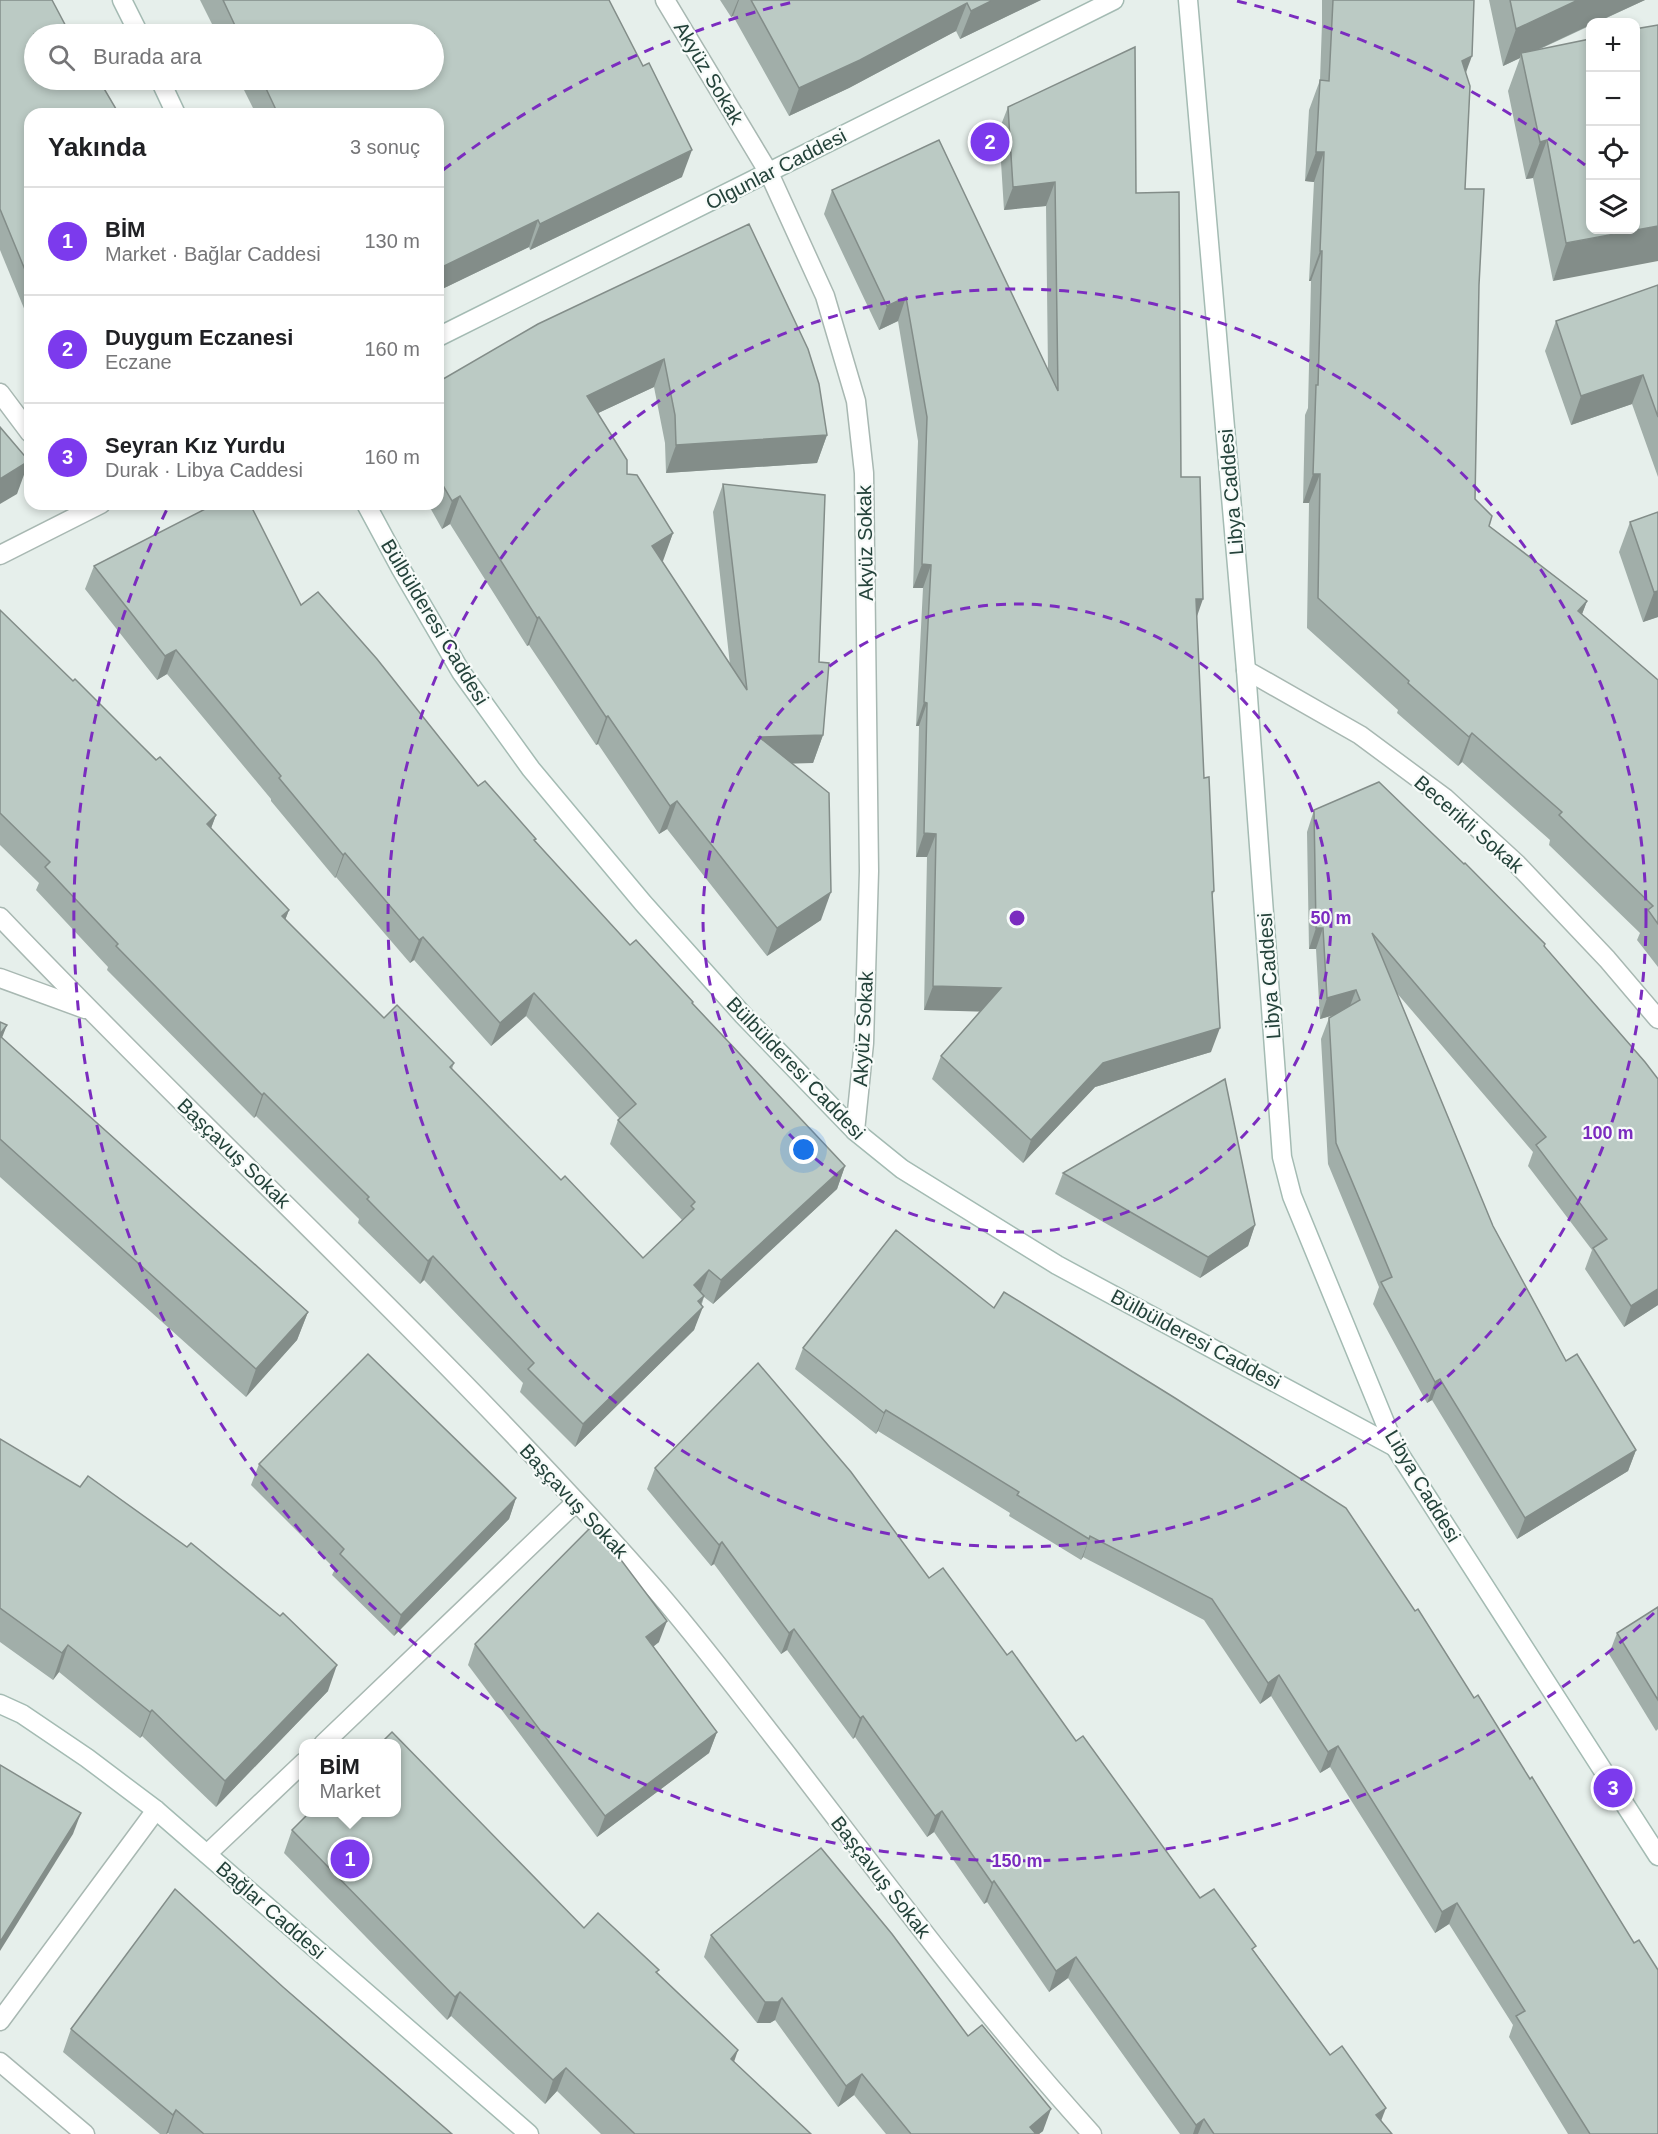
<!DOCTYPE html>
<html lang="tr">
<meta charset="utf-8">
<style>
:root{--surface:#fff;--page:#f6f6f6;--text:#202124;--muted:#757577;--line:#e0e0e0;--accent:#7c3aed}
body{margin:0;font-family:Helvetica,sans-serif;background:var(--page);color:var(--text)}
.controls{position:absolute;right:18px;top:18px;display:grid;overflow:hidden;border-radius:12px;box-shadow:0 3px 9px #0003}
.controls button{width:54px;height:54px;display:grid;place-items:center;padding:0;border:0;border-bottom:2px solid var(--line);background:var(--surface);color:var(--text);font:30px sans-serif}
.you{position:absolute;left:804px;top:1150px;width:21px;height:21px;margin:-15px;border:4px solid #fff;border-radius:50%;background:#1a73e8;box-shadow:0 0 0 9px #1a73e833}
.badge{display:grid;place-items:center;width:39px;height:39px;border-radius:50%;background:var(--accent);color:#fff;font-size:20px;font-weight:700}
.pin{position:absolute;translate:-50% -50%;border:3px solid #fff;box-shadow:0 2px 6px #0006}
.popup{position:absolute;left:299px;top:1739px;width:102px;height:78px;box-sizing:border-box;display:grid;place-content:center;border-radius:12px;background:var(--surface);filter:drop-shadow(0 2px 4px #0005);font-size:20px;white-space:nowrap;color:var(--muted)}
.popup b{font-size:22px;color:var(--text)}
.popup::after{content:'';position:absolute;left:50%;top:100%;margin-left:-12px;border:12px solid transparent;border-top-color:var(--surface)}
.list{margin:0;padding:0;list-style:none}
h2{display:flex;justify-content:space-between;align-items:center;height:78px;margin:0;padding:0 24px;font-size:26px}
h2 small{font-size:20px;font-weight:400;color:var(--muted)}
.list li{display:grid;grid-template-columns:39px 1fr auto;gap:18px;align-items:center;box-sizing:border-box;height:108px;padding:0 24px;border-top:2px solid var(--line)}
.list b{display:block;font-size:22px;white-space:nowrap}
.list p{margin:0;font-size:20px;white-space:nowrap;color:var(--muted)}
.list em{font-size:20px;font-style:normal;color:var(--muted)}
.icon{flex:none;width:33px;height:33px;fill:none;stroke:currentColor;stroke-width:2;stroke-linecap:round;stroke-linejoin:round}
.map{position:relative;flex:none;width:1658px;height:2134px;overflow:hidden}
.search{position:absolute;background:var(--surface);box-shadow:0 3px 9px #0003;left:24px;top:24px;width:420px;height:66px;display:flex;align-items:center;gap:15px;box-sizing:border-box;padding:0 21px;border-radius:33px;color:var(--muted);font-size:22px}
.panel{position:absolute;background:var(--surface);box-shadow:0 3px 9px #0003;left:24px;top:108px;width:420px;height:402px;border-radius:18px}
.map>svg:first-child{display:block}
</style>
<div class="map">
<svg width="1658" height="2134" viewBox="0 0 1658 2134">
<rect width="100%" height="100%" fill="#e6efeb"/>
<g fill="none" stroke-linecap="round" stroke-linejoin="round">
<g stroke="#a8b8b2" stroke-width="21">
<g id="street">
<polyline points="665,0 769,173 825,296 856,401 864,473 869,871 864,1043 855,1131"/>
<polyline points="0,393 30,433"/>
<polyline points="0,555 101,504"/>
<polyline points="1246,670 1360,735 1445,798 1517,864 1607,959 1658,1019"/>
<path d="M0,917c214,225 444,432 649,665 47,53 90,111 134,167 100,130 198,263 309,385"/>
<polyline points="0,978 85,1009"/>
<polyline points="323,1744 576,1502"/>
<polyline points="207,1854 304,1762"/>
<polyline points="0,2021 156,1810"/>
<polyline points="0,2062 85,2134"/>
</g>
</g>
<g stroke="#a4bbb3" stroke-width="21">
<g id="secondary">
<polyline points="122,0 139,34"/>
<polyline points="1188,0 1246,670 1282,1157 1292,1196 1395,1447 1658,1856"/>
<polyline points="160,80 176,114"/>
<polyline points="438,337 1114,0"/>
<polyline points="366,504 401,569 461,672 531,769 643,903 743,1015 855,1131 902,1169 1057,1265 1395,1447"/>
<polyline points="0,1704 22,1714 87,1758 156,1810 529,2134"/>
</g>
</g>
<use href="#street" stroke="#fff" stroke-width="18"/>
<use href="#secondary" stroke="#fff" stroke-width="18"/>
</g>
<g fill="#a1aea9">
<polygon points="0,0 30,114 30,323 0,250"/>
<polygon points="200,0 609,0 682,177 530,250 529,247 438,291 438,114 256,114 239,80 434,80 434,34 217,34"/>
<polygon points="720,0 1041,0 960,39 956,31 849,88 789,116 733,16 731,17"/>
<polygon points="1322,0 1474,0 1466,73 1465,189 1479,285 1475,499 1489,526 1587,601 1582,614 1658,680 1658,967 1637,940 1640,933 1549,845 1550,840 1462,762 1458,766 1397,713 1398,710 1307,628 1309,503 1303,503 1305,415 1308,408 1311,281 1309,281 1314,182 1305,181 1309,110 1320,80 1322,24"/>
<polygon points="1489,0 1645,0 1538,50 1658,25 1553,281 1533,178 1526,179 1508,91 1520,58 1503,66"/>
<polygon points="1008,107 1136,193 1181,477 1196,617 1204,778 1214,891 1212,897 1211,1052 1095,1087 1023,1163 932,1079 941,1056 980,1011 924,1010 927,857 916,857 919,726 916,726 923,588 913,588 918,441 898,321 879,330 824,214 832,190 1048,371 1046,206 1004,210 999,130"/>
<polygon points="749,224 827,435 817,463 666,473 665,443 654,387 598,413 627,474 673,533 662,561 730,665 713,512 723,484 819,662 823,735 813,763 792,763 821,920 767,956 667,829 659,834 598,744 596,745 529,645 527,646 450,524 442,529 428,504 438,504 438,382"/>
<polygon points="1658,285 1658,477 1632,404 1571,425 1545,351 1556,321"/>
<polygon points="1658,512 1658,617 1643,622 1619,552 1630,522"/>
<polygon points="94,566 301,605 478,786 535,841 630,945 693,1002 693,1004 845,1166 837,1189 713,1304 704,1297 694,1330 575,1447 520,1392 523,1383 424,1280 420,1284 358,1223 359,1219 256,1116 254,1118 107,970 108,967 36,890 39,883 0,845 0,610 73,681 216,815 211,828 289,910 285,920 384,1018 454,1063 452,1069 561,1180 643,1258 682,1220 610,1144 618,1120 620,1119 526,1016 491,1046 414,960 410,963 336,877 335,878 271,801 271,799 167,674 157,680 85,589"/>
<polygon points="1314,810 1545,944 1545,946 1658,1305 1624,1327 1585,1269 1592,1250 1528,1166 1533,1152 1396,992 1493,1226 1566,1361 1636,1450 1628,1471 1517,1539 1432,1400 1427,1403 1373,1304 1379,1287 1328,1164 1321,1039 1329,1018 1334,1015 1320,1019 1316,949 1309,949 1307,832"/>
<polygon points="0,1022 2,1038 308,1312 297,1340 246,1397 0,1177"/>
<polygon points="1063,1173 1255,1225 1248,1246 1200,1278 1055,1194"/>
<polygon points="994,1308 1658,2134 1568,2134 1509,2037 1513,2025 1449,1924 1435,1933 1330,1767 1320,1773 1271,1696 1260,1704 1204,1620 1083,1557 1081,1560 1009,1516 1010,1513 878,1431 876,1434 795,1369 803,1348"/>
<polygon points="0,1439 328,1691 216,1807 142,1736 140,1738 59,1672 53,1680 0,1642"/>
<polygon points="259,1464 516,1498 509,1519 394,1636 332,1575 335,1569 251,1485"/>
<polygon points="655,1468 929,1578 1007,1655 1076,1741 1200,1898 1254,1951 1330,2055 1392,2134 1180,2134 1068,1978 1049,1992 987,1902 984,1904 934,1832 927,1837 855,1737 853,1739 787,1650 781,1654 714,1564 711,1566 647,1489"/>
<polygon points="1658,1607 1658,1729 1656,1731 1609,1654 1617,1633"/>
<polygon points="659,1642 653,1647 717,1732 709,1753 597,1837 468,1665 475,1644"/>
<polygon points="292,1830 584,1928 659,1970 657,1973 734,2062 811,2134 601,2134 557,2091 545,2104 451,2016 447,2020 284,1853"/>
<polygon points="711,1935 968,2036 1043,2131 1039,2134 886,2134 854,2095 838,2107 775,2020 770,2023 757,2023 704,1957"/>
<polygon points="283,1987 452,2134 169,2134 168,2133 167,2134 160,2134 63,2052 71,2029"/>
</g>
<g fill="#838d89">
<polygon points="738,0 739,0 733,16 731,17"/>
<polygon points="993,0 1041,0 960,39 971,11"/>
<polygon points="1578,0 1645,0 1597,22 1590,22 1590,25 1522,57 1521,53 1520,58 1503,66 1516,29"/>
<polygon points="967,3 956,31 849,88 789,116 799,88"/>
<polygon points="1472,56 1461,86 1462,61"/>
<polygon points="1547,140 1533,178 1526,179 1540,142"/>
<polygon points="692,150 682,177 530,250 540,224"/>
<polygon points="1316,152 1324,152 1314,182 1305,181"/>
<polygon points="1055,182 1046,206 1004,210 1013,187"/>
<polygon points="538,220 529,247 438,291 438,269"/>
<polygon points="1658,226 1658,261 1553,281 1566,243"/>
<polygon points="1320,251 1322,251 1311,281 1309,281"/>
<polygon points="906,297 898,321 879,330 887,306"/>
<polygon points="664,359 654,387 577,423 587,396"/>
<polygon points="1643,375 1632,404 1571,425 1581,396"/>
<polygon points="827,435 817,463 666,473 676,445"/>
<polygon points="29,461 17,494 0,504 0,479"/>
<polygon points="1313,474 1320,474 1309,503 1303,503"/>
<polygon points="460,496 450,524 442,529 452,501"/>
<polygon points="673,533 663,561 641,574 652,546"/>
<polygon points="922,564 931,565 923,588 913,588"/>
<polygon points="1658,591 1658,617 1643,622 1654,592"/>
<polygon points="1196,599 1203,599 1195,622"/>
<polygon points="1587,601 1576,630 1578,611"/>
<polygon points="539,617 529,645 527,646 537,618"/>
<polygon points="176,650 167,674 157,680 165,656"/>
<polygon points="924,702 927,703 919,726 916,726"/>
<polygon points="608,716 598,744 596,745 606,717"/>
<polygon points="1472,733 1462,762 1458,766 1469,737"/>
<polygon points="823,735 813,763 749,765 759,737"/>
<polygon points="677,801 667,829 659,834 670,806"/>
<polygon points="216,815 207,839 207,824"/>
<polygon points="924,833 936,834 927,857 916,857"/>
<polygon points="345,853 336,877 335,878 343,855"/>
<polygon points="831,892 821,920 767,956 777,928"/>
<polygon points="289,910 280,933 282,916"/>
<polygon points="1316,928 1323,928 1316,949 1309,949"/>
<polygon points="423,937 414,960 410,963 419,940"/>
<polygon points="933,986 1001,988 993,1012 924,1010"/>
<polygon points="1356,990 1348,1011 1320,1019 1327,998"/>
<polygon points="534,993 526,1016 491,1046 500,1023"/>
<polygon points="7,1025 0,1043 0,1034"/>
<polygon points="1220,1028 1211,1052 1095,1087 1023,1163 1031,1140 1103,1063"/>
<polygon points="264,1093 256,1116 254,1118 262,1095"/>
<polygon points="845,1166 837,1189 713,1304 721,1280"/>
<polygon points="1255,1225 1248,1246 1200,1278 1208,1257"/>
<polygon points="433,1256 424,1280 420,1284 428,1261"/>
<polygon points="709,1270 700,1294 694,1285"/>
<polygon points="1658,1289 1658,1305 1624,1327 1631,1306"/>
<polygon points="704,1296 698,1311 703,1307 694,1330 575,1447 583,1424"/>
<polygon points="308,1312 297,1340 246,1397 256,1369"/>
<polygon points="1440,1379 1432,1400 1427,1403 1435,1382"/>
<polygon points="886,1410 878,1431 876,1434 884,1413"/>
<polygon points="1636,1450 1628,1471 1517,1539 1525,1518"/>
<polygon points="516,1498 509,1519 394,1636 401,1615"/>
<polygon points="1090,1536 1083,1557 1081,1560 1089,1539"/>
<polygon points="722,1542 714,1564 711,1566 719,1545"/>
<polygon points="667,1621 659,1642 638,1658 646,1637"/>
<polygon points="794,1629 787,1650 781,1654 789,1633"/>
<polygon points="68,1645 59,1672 53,1680 62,1653"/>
<polygon points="337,1665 328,1691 216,1807 225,1781"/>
<polygon points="1279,1675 1271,1696 1260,1704 1268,1683"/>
<polygon points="152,1710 142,1736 140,1738 150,1712"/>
<polygon points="863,1716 855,1737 853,1739 860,1718"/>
<polygon points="717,1732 709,1753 597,1837 605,1816"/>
<polygon points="1338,1746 1330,1767 1320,1773 1328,1752"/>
<polygon points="942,1811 934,1832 927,1837 935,1816"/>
<polygon points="81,1813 73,1834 0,1951 0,1942"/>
<polygon points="994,1881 987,1902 984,1904 992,1883"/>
<polygon points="1457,1903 1449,1924 1435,1933 1442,1912"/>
<polygon points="1076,1957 1068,1978 1049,1992 1056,1971"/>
<polygon points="460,1992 451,2016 447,2020 455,1997"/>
<polygon points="782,1998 775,2020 770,2023 757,2023 765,2002"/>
<polygon points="738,2050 730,2074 731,2059"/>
<polygon points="566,2068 557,2091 545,2104 553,2080"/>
<polygon points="862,2074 854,2095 838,2107 846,2086"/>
<polygon points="1386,2108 1378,2129 1376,2115"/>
<polygon points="1051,2109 1043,2131 1039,2134 1027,2134 1030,2127"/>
<polygon points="176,2110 168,2133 166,2134 173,2115"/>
<polygon points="1204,2119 1198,2134 1193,2134 1196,2125"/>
</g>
<g fill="#bbcac4" stroke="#838d89" stroke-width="1.5">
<polygon points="0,0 52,0 70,34 34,34 34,80 99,80 119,114 30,114 30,282 0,209"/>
<polygon points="223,0 609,0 643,66 649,63 692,150 540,224 538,220 438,269 438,114 278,114 262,80 434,80 434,34 239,34"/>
<polygon points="751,0 993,0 971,11 967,3 860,60 799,88"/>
<polygon points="1333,0 1474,0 1472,56 1462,61 1470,86 1465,189 1484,189 1479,285 1475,499 1492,516 1489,526 1587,601 1578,611 1658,680 1658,924 1648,910 1653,906 1559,815 1562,812 1472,733 1469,737 1408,683 1409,681 1318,598 1320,474 1313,474 1316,385 1318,385 1322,251 1320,251 1324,152 1316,152 1320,80 1329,81"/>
<polygon points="1510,0 1578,0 1516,29"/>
<polygon points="1658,25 1658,226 1566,243 1547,140 1540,142 1521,53 1590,39 1590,230 1635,230 1635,29"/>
<polygon points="1135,47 1136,193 1179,192 1181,477 1200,477 1203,599 1196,599 1204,778 1209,777 1214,891 1212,892 1220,1028 1103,1063 1031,1140 941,1056 1001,988 933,986 936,834 924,833 927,703 924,702 931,565 922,564 927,417 906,297 887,306 832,190 939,140 1058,391 1055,182 1013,187 1008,107"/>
<polygon points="749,224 808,349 819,384 827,435 676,445 675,415 664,359 587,396 627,460 627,474 637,475 673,533 652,546 747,690 723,484 825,495 819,662 829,663 823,735 759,737 829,793 831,892 777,928 677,801 670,806 608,716 606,717 539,617 537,618 460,496 452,501 438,477 438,382 538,324"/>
<polygon points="1658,285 1658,417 1643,375 1581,396 1556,321"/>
<polygon points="0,427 29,461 0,479"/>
<polygon points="215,504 250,504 301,605 318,592 377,659 478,786 485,781 536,839 534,840 630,945 636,940 693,1002 692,1003 845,1166 721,1280 709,1270 694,1285 704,1296 698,1301 703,1307 583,1424 528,1369 534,1363 433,1256 428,1261 367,1199 369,1197 264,1093 262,1095 116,946 118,944 45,867 50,862 0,813 0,610 73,681 75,679 156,760 160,757 216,815 207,824 289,910 282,916 384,1018 397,1005 454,1063 450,1067 561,1180 565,1176 643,1258 694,1209 691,1206 695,1202 618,1120 636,1104 534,993 500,1023 423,937 419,940 345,853 343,855 279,778 281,776 176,650 165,656 94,566"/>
<polygon points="1658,512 1658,591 1654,592 1630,522"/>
<polygon points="1379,782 1464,864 1465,863 1545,944 1544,946 1645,1062 1658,1079 1658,1289 1631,1306 1593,1248 1607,1239 1536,1145 1546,1137 1372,933 1493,1226 1566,1361 1577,1354 1636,1450 1525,1518 1440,1379 1435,1382 1381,1282 1392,1277 1336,1143 1329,1018 1360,1000 1356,990 1327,998 1323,928 1316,928 1314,810"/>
<polygon points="0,1022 7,1025 0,1034"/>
<polygon points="0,1036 308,1312 256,1369 0,1139"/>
<polygon points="1225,1079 1255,1225 1208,1257 1063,1173"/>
<polygon points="896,1230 994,1308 1004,1292 1175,1398 1346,1508 1415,1611 1418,1609 1474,1698 1478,1695 1530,1779 1532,1777 1634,1943 1639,1940 1658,1970 1658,2134 1590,2134 1516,2016 1525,2011 1457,1903 1442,1912 1338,1746 1328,1752 1279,1675 1268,1683 1212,1599 1090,1536 1089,1539 1017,1495 1019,1492 886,1410 884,1413 803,1348"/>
<polygon points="368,1354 516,1498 401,1615 340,1554 344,1549 259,1464"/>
<polygon points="758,1363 851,1472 929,1578 943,1568 1007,1655 1012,1651 1076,1741 1083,1736 1200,1898 1214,1889 1256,1946 1252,1949 1330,2055 1342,2046 1386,2108 1376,2115 1392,2134 1214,2134 1204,2119 1196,2125 1076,1957 1056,1971 994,1881 992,1883 942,1811 935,1816 863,1716 860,1718 794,1629 789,1633 722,1542 719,1545 655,1468"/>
<polygon points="0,1439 80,1487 88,1476 187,1547 191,1543 280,1616 283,1613 337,1665 225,1781 152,1710 150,1712 68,1645 62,1653 0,1608"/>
<polygon points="594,1524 667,1621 646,1637 717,1732 605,1816 475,1644"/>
<polygon points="1658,1607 1658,1700 1617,1633"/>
<polygon points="392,1732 584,1928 598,1913 659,1970 656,1972 738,2050 731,2059 811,2134 635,2134 566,2068 553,2080 460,1992 455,1997 292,1830 310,1812 396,1812 396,1743 381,1743"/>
<polygon points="0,1765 81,1813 0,1942"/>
<polygon points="821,1848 892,1934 968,2036 982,2025 1051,2109 1030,2127 1036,2134 911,2134 862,2074 846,2086 782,1998 778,2002 765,2002 711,1935"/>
<polygon points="175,1889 283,1987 452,2134 204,2134 176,2110 173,2115 71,2029"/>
</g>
<g fill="none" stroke="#7b2cbf" stroke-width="3" stroke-dasharray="10 8">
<circle cx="1017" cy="918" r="314"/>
<circle cx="1017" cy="918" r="629"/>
<path d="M1654 1613A943 943 0 0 1 169 505M443 170A943 943 0 0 1 797 1M1237 1A943 943 0 0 1 1585 165"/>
</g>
<g text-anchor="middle" stroke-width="4.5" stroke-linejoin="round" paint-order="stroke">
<g font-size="20" fill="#24423a" stroke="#f7fbf9">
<text transform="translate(709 73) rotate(59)" y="7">Akyüz Sokak</text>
<text transform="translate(776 169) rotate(-27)" y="7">Olgunlar Caddesi</text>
<text transform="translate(1231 492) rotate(-95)" y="7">Libya Caddesi</text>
<text transform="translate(865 543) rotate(-91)" y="7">Akyüz Sokak</text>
<text transform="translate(435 622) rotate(59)" y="7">Bülbülderesi Caddesi</text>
<text transform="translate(1469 824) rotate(41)" y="7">Becerikli Sokak</text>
<text transform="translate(1269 976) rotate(-94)" y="7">Libya Caddesi</text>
<text transform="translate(863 1029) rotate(-87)" y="7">Akyüz Sokak</text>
<text transform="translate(796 1068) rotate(46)" y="7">Bülbülderesi Caddesi</text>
<text transform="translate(234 1153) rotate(44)" y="7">Başçavuş Sokak</text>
<text transform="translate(1196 1339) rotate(28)" y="7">Bülbülderesi Caddesi</text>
<text transform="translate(1423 1486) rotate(59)" y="7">Libya Caddesi</text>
<text transform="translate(574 1501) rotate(47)" y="7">Başçavuş Sokak</text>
<text transform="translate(881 1877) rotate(52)" y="7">Başçavuş Sokak</text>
<text transform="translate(271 1910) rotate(41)" y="7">Bağlar Caddesi</text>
</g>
</g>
<circle cx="1017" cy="918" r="9" fill="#7b2cbf" stroke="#f7fbf9" stroke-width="3"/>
<g font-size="18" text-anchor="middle" font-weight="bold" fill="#7b2cbf" stroke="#f7fbf9" stroke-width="4.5" stroke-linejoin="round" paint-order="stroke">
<text x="1331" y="924">50 m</text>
<text x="1608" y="1139">100 m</text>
<text x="1017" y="1867">150 m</text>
</g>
</svg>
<div class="controls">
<button>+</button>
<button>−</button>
<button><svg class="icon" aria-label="locate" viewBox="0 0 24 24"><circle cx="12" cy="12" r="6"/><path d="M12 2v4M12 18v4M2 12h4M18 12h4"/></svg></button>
<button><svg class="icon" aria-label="layers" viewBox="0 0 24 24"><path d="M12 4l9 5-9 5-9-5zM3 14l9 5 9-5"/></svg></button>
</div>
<div class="you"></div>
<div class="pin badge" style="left:350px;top:1859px">1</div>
<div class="popup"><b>BİM</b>Market</div>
<div class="pin badge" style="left:990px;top:142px">2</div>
<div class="pin badge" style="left:1613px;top:1788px">3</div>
<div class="search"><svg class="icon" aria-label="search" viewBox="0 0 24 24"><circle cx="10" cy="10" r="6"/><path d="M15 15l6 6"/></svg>Burada ara</div>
<section class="panel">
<h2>Yakında<small>3 sonuç</small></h2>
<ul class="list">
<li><span class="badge">1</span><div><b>BİM</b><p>Market · Bağlar Caddesi</p></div><em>130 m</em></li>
<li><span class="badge">2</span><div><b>Duygum Eczanesi</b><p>Eczane</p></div><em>160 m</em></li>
<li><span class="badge">3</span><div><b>Seyran Kız Yurdu</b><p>Durak · Libya Caddesi</p></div><em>160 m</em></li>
</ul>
</section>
</div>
